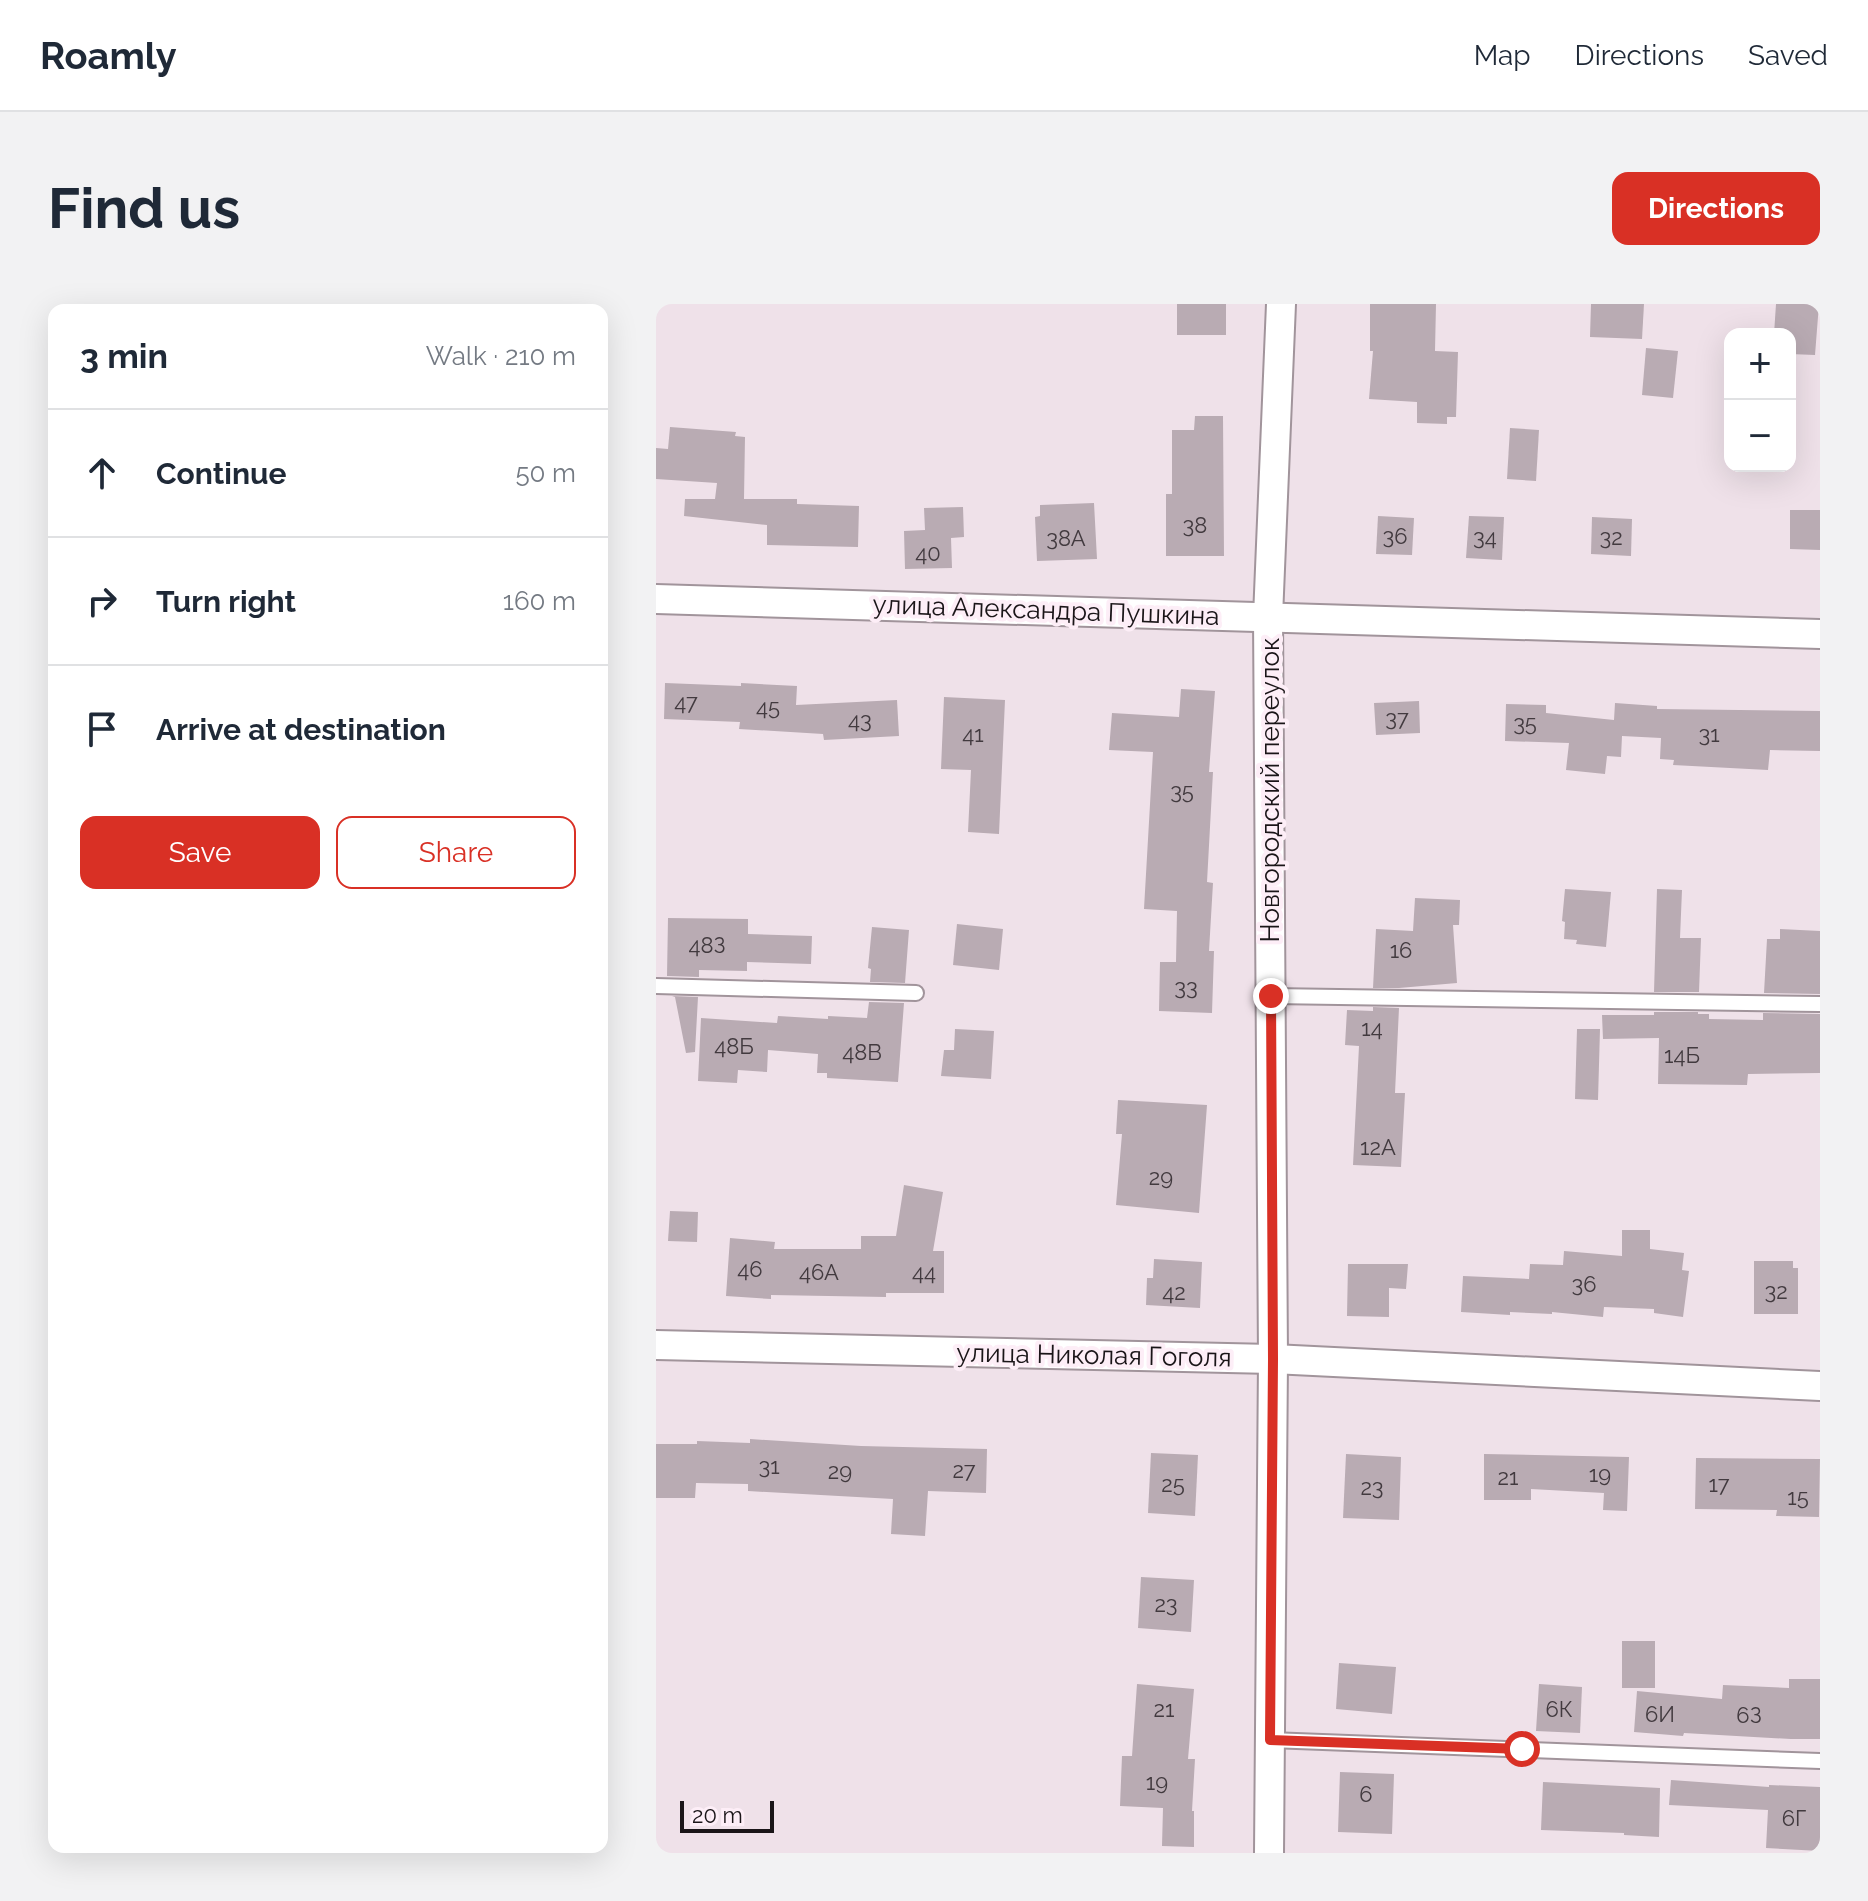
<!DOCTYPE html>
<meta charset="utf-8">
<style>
:root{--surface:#fff;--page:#f2f2f3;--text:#1f2937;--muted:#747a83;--line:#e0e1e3;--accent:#d93025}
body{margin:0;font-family:Raleway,sans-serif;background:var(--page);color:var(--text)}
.controls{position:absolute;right:24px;top:24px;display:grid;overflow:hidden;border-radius:16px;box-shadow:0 8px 32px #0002}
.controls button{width:72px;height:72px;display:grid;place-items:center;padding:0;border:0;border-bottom:2px solid var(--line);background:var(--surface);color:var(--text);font:40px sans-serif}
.scale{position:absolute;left:24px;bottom:20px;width:94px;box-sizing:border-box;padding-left:8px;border:4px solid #1a1518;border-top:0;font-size:22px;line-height:28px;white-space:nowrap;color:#1a1518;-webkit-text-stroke:6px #fdeef7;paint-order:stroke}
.stop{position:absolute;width:24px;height:24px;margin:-18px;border:6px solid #d93025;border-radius:50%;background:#fff}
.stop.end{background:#d93025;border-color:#fff;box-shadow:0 2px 8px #0008}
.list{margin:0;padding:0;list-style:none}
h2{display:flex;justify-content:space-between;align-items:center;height:104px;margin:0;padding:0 32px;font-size:34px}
h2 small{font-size:26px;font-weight:400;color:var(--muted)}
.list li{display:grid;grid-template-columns:52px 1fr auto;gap:24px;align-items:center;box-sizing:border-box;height:128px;padding:0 32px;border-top:2px solid var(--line)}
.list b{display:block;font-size:30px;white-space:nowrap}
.list em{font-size:26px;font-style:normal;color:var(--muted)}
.actions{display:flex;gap:16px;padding:24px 32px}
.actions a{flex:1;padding:18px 0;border:2px solid var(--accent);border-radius:16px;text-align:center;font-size:28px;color:var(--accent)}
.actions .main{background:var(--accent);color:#fff}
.icon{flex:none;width:44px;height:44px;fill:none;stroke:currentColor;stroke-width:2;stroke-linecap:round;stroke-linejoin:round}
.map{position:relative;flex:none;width:1164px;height:1549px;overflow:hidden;border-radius:16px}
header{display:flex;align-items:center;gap:48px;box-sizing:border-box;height:112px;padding:0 40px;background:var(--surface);border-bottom:2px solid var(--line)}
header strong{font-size:38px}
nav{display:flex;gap:44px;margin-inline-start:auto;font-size:28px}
.intro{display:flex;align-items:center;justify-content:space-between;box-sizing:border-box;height:192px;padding:0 48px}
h1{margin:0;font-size:56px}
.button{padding:20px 36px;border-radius:16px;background:var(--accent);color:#fff;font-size:28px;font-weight:700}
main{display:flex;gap:48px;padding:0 48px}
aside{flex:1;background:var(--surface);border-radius:16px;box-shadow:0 8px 32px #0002}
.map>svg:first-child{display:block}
</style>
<header>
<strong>Roamly</strong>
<nav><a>Map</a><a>Directions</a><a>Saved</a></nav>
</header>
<div class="intro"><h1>Find us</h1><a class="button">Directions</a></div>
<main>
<aside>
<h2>3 min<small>Walk · 210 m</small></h2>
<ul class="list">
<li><svg class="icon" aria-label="ahead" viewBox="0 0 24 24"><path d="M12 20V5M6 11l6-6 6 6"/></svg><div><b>Continue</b></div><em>50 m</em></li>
<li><svg class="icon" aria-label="right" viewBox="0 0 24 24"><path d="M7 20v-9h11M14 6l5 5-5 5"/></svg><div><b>Turn right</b></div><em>160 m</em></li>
<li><svg class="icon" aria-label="arrive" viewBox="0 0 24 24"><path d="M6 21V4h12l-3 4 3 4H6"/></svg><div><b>Arrive at destination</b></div></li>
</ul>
<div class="actions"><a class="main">Save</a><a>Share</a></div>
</aside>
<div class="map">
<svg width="1164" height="1549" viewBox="0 0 1164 1549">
<rect width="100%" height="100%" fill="#efe1e9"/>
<g fill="#b9abb3">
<rect x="521" y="0" width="49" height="31"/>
<polygon points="714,0 780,0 779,47 802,48 800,113 791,113 791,120 761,119 761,98 713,95 717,47 714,47"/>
<polygon points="935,0 988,0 986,35 934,33"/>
<polygon points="1120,0 1163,0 1159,51 1134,50 1134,30 1118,30"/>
<polygon points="990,44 1022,47 1017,94 986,91"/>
<polygon points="539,112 567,112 568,252 510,252 510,190 516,190 516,126 538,126"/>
<polygon points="14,123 80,128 79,132 89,133 88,195 141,195 141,200 203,202 202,243 111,241 111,221 28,212 29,195 59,195 61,179 0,175 0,144 12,145"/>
<polygon points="854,124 883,126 880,177 851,175"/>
<polygon points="438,199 441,255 381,257 379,213 384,212 384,201"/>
<polygon points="307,203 308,233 295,234 296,264 249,265 248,227 269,226 268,204"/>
<polygon points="1134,206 1164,206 1164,246 1134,245"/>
<polygon points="722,212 758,214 756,251 720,250"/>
<polygon points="813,212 848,213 846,256 810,254"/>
<polygon points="936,213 976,215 975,252 935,250"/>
<polygon points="9,379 85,382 85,379 141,382 140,401 241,396 243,432 168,436 167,430 83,425 84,418 8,415"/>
<polygon points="525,385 559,387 553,468 557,468 551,578 557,579 553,647 558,647 556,709 503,707 504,658 520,658 521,607 488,605 497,448 453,446 456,409 523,413"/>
<polygon points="288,393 349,396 343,530 312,528 315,466 285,465"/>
<polygon points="763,397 764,429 720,431 718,399"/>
<polygon points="959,399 1001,402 1001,405 1164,407 1164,447 1114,446 1112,466 1017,461 1018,456 1004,455 1005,434 966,432 965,453 951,452 949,470 910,466 913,439 849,437 850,400 890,401 890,409 958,416"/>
<polygon points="909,585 955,588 950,643 920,640 921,636 908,635 909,618 906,617"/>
<polygon points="1001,585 1026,586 1024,634 1045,634 1043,688 998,688"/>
<polygon points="759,594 804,596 803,621 797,621 801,679 743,684 717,684 720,625 757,627"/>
<polygon points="12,614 92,615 92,630 156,632 155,660 91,658 91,667 43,666 43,673 11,672"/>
<polygon points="301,620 347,625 343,666 297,661"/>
<polygon points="216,623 253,626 249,679 214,678 215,665 212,664"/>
<polygon points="1124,625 1164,627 1164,690 1108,689 1111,635 1124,635"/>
<polygon points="16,692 42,693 39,748 30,749 19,693"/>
<polygon points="213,698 248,699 242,778 171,774 171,769 161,769 162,750 112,746 111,768 82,766 81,779 42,777 45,714 121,719 122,712 172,715 172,712 211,714"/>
<polygon points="717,703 743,704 739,789 749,789 745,863 697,861 703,742 689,741 691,706 717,707"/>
<polygon points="998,708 1042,708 1042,710 1053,710 1053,715 1107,716 1107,709 1164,710 1164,769 1092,770 1091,781 1002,780 1003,734 947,735 946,711 998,711"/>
<polygon points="299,725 338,727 335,775 285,772 288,746 298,746"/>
<polygon points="921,725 944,725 942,796 919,795"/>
<polygon points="462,796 551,801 543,909 460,901 466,830 460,830"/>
<polygon points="248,881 287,888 277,947 288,947 288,989 230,989 230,993 115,991 115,995 70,992 74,934 119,938 118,945 205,945 205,932 240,932"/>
<polygon points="14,907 42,908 41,938 12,937"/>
<polygon points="966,926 994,926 994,945 1028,949 1026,966 1033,967 1027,1013 998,1009 998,1005 948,1003 947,1013 896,1008 896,1010 854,1008 854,1011 805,1008 807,972 873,975 874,960 907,961 908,947 966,952"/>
<polygon points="498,955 546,958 544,1004 490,1001 491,974 497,974"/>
<polygon points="1098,957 1137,957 1137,964 1142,964 1142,1010 1098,1010"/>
<polygon points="692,960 752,960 750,985 733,984 733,1013 691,1012"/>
<polygon points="94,1135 205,1142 331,1145 330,1189 272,1187 269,1232 235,1230 237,1195 92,1187 92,1180 40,1179 39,1194 0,1194 0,1140 41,1140 41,1137 94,1139"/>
<polygon points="495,1149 542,1151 539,1212 492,1209"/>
<polygon points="690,1150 745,1153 743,1216 687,1214"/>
<polygon points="828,1150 973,1153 971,1207 947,1206 948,1189 875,1185 875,1196 828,1196"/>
<polygon points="1040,1154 1164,1155 1163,1213 1120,1212 1121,1206 1039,1205"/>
<polygon points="485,1273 538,1276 535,1328 482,1324"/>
<rect x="966" y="1337" width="33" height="47"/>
<polygon points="683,1359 740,1363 736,1410 680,1405"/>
<polygon points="1133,1375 1164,1375 1164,1435 1135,1435 1028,1429 1027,1432 978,1428 981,1387 1066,1395 1067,1381 1133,1384"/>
<polygon points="481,1380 538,1385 532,1455 539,1455 536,1507 538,1507 538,1543 506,1542 507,1504 464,1502 466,1452 476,1452"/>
<polygon points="883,1380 926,1383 924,1429 880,1427"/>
<polygon points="684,1468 738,1470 736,1530 682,1528"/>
<polygon points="1015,1476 1113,1483 1113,1481 1164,1483 1164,1547 1110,1544 1112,1506 1013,1501"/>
<polygon points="887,1478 1004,1484 1003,1533 968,1531 968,1529 885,1526"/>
</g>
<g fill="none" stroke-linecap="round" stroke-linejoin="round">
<g stroke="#a1949b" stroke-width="18">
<g id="service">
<polyline points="0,682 260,689"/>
<polyline points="615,692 1164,700"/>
<polyline points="614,1436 1164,1457"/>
</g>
</g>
<g stroke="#a1949b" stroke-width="32">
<g id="minor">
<polyline points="0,295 1164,330"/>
<polyline points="0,1041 617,1055 1164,1082"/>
<polyline points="613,1549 617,1055 612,313 625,0"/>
</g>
</g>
<use href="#service" stroke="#fff" stroke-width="14"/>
<use href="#minor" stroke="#fff" stroke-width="28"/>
</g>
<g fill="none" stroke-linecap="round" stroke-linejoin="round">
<polyline stroke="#d93025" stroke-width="10" points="615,692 617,1055 614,1436 866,1445"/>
</g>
<g text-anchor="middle" stroke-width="8" stroke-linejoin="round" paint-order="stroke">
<g font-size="22" fill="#423a3f">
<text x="539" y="229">38</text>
<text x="739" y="240">36</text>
<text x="829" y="241">34</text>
<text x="955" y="241">32</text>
<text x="410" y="242">38А</text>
<text x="272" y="257">40</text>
<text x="30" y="406">47</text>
<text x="112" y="411">45</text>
<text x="741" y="422">37</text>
<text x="204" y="424">43</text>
<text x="869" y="427">35</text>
<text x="317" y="438">41</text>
<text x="1053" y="438">31</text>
<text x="526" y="495">35</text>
<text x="51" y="649">48З</text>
<text x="745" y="654">16</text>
<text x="530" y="691">33</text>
<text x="716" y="732">14</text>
<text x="78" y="750">48Б</text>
<text x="206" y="756">48В</text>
<text x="1026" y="759">14Б</text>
<text x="722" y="851">12А</text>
<text x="505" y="881">29</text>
<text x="94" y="973">46</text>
<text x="163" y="976">46А</text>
<text x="268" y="976">44</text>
<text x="928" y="988">36</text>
<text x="1120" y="995">32</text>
<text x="518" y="996">42</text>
<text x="113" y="1170">31</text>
<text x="308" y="1174">27</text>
<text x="184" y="1175">29</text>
<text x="944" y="1178">19</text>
<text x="852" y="1181">21</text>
<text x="517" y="1188">25</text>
<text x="1063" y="1188">17</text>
<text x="716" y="1191">23</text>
<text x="1142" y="1201">15</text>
<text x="510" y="1308">23</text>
<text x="508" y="1413">21</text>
<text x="903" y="1413">6К</text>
<text x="1004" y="1418">6И</text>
<text x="1093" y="1419">6З</text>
<text x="501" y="1486">19</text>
<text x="710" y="1498">6</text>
<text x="1138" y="1522">6Г</text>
</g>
<g font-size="26" fill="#1a1518" stroke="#fdeef7">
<text transform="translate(390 306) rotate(2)" y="9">улица Александра Пушкина</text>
<text transform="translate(614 486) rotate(-90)" y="9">Новгородский переулок</text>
<text transform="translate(438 1051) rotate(1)" y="9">улица Николая Гоголя</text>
</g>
</g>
</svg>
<div class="controls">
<button>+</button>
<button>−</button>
</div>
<div class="scale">20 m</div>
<div class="stop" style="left:866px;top:1445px"></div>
<div class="stop end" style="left:615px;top:692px"></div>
</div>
</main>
